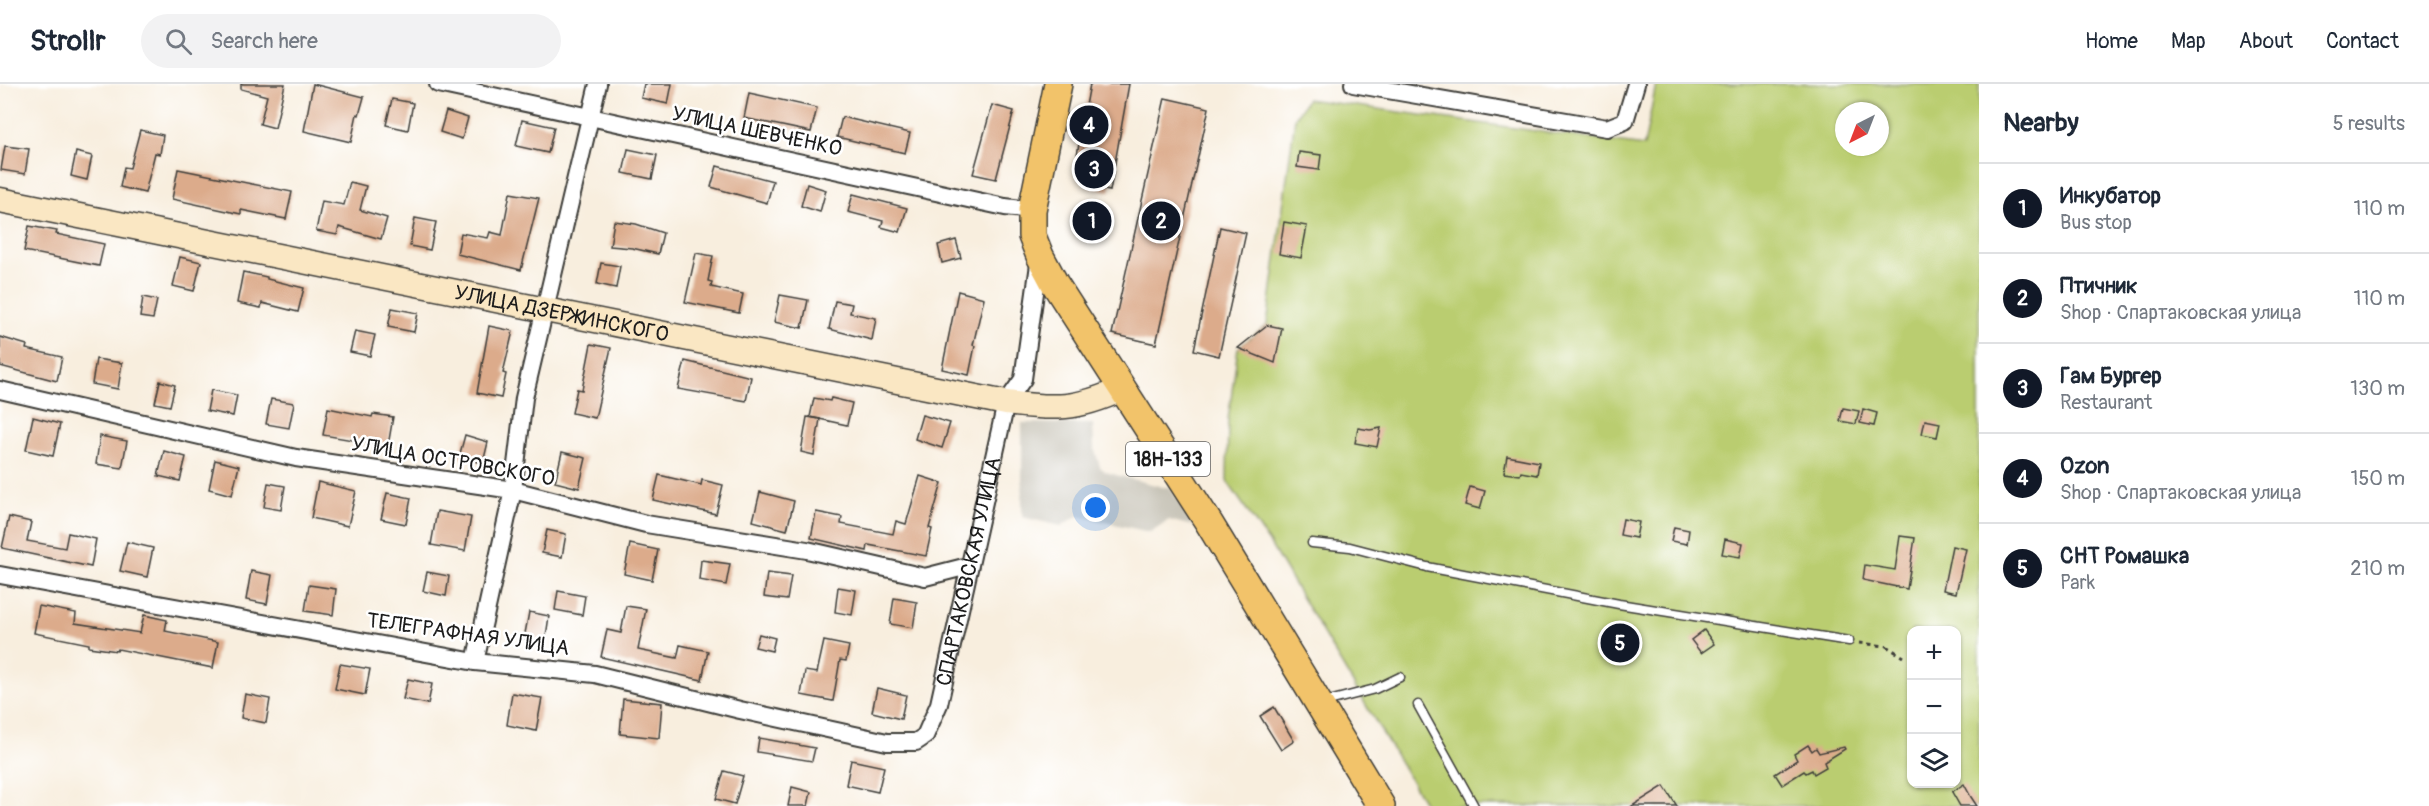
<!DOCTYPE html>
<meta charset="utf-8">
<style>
:root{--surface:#fff;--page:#f2f2f3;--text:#1f2937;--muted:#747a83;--line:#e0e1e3;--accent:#111827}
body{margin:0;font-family:Pangolin,sans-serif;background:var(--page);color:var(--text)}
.controls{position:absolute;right:18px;bottom:18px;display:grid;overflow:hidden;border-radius:12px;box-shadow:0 2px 4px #0004}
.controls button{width:54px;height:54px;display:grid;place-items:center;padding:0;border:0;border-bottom:2px solid var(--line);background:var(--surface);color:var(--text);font:30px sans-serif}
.compass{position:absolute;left:1835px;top:18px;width:54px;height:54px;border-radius:50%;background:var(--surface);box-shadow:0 2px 4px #0004;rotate:222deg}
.you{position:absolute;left:1096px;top:424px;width:21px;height:21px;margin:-15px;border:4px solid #fff;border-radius:50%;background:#1a73e8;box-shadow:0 0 0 9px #1a73e833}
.badge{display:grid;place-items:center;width:39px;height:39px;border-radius:50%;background:var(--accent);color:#fff;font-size:20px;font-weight:700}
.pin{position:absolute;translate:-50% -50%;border:3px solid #fff;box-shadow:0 2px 6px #0006}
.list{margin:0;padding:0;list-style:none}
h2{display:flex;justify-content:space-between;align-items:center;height:78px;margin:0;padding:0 24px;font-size:26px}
h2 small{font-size:20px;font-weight:400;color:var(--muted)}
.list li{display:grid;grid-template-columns:39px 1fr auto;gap:18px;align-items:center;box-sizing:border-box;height:90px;padding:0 24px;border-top:2px solid var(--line)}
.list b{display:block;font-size:22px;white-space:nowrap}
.list p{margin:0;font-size:20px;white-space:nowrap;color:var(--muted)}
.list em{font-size:20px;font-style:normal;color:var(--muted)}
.icon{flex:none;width:33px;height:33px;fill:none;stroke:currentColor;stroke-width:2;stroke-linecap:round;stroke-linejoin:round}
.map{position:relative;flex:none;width:1979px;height:722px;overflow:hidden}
header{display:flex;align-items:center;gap:36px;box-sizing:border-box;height:84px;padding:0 30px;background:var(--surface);border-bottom:2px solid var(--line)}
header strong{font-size:28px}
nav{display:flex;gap:33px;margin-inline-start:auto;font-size:21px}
.search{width:420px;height:54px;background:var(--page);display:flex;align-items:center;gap:15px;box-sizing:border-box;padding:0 21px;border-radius:33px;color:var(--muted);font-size:22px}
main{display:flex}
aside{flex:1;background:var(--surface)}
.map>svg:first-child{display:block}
</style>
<header>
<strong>Strollr</strong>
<div class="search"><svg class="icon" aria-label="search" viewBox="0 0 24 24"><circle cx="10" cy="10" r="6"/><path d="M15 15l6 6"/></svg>Search here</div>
<nav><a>Home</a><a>Map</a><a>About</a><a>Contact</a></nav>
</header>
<main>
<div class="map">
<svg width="1979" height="722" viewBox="0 0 1979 722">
<rect width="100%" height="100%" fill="#fff"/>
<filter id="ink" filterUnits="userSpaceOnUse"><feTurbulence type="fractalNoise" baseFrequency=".0167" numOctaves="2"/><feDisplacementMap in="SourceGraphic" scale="12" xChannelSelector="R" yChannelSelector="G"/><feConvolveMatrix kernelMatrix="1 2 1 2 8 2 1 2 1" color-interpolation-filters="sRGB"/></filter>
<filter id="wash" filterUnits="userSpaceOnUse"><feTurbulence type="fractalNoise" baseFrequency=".008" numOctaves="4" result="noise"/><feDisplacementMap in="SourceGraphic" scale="24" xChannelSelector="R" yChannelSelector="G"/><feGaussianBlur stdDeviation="1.35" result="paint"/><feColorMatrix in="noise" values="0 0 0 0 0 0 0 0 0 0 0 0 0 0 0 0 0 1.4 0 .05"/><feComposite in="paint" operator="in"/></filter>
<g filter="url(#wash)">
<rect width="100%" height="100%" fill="#f8eede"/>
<polygon fill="#c8c4b8" points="1022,339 1093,340 1094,363 1100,383 1106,388 1116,391 1163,403 1170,403 1192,442 1169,436 1150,448 1077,432 1061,442 1022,433"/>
<path fill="#bacd70" stroke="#6b7446" stroke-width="1.5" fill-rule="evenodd" d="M1656,0h323v722h-553l-156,-262 -43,-63 1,-61 10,-72 29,-23 28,-207 12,-19 337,47zM1844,27h36v36h-36zM1912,546h44v154h-44z"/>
<g id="blocks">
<g fill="#dcab8b">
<polygon points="241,0 285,0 275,44 260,40 267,12 241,5"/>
<polygon points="313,0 364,13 359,31 357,30 351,58 304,47"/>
<polygon points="644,0 672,0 668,20 641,14"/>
<polygon points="1090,0 1129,0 1110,107 1089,103 1094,74 1077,71"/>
<polygon points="749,9 817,24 811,48 744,34"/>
<polygon points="1165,14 1209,24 1156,260 1112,250"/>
<polygon points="392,15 413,19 408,46 386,41"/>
<polygon points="992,21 1014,27 996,95 973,90"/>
<polygon points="446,27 468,34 462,55 440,48"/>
<polygon points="842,33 910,49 905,69 837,53"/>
<polygon points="522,36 554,43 548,69 516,62"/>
<polygon points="140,46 163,51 160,70 155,69 145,109 120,103 124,83 130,84"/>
<polygon points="5,62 29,65 25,90 1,86"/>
<polygon points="628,65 657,71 652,95 623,89"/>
<polygon points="76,68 92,72 87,96 71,92"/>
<polygon points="1299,68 1321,71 1319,86 1297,83"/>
<polygon points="717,82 773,97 767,119 711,103"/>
<polygon points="178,85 292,108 286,135 241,126 241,130 172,115"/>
<polygon points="350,98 366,102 360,126 387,134 381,155 339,143 337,151 316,147 322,117 344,121"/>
<polygon points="807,100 826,106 820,128 801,122"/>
<polygon points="510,109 539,114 521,186 457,170 461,149 488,154 490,148 502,151"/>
<polygon points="853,110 907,124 900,148 881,143 883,137 848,128"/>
<polygon points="415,134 436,138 430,166 410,162"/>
<polygon points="614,137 636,140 663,149 658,170 632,164 610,162"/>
<polygon points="1284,138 1307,142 1301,174 1279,170"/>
<polygon points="29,142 57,147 56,150 104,160 99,182 24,167"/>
<polygon points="1220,143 1246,149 1219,272 1194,266"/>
<polygon points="956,156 961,174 942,179 938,161"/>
<polygon points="696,169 713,172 708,197 712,198 711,203 743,210 739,229 685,218"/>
<polygon points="180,173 201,178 194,207 173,202"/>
<polygon points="601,179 620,182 616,204 597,200"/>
<polygon points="243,188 267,193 267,195 304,204 298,228 262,219 261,224 237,219"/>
<polygon points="958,207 984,214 973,261 975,262 969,291 942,285"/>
<polygon points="780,211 808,216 802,244 774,238"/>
<polygon points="143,213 157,216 153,235 140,233"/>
<polygon points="835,217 852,220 850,229 876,234 872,256 829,245"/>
<polygon points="392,224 418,229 414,248 388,243"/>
<polygon points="1267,241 1282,244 1275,279 1238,264"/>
<polygon points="489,242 513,247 503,289 506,290 501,314 477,309"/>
<polygon points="355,247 375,251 370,272 350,268"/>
<polygon points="0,253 27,261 26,265 62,273 57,297 0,282"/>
<polygon points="591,260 611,264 595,334 572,329 577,305 582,306"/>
<polygon points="96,275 122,279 118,305 92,300"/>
<polygon points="685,277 751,293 746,317 678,305"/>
<polygon points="160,297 175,301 170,322 155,319"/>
<polygon points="211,306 237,311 233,332 207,327"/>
<polygon points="814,314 830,317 831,314 852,319 847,341 810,333"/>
<polygon points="271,315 294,319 289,344 266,340"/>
<polygon points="328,324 372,333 373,330 393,333 388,362 323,351"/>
<polygon points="1843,324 1859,327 1856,340 1840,337"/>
<polygon points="1863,325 1877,329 1874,342 1860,339"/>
<polygon points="922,331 950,339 942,364 915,355"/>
<polygon points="33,333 60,340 53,372 26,366"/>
<polygon points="807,333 820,335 814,371 801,368"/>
<polygon points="1925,336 1940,339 1937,353 1922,350"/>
<polygon points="1358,344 1370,346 1381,344 1377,363 1355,359"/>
<polygon points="465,351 488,358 483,379 459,373"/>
<polygon points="100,352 127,357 122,384 96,380"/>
<polygon points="164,367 186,373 180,397 158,392"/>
<polygon points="562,368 586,374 579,404 555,398"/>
<polygon points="1507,372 1539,378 1537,391 1521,388 1520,391 1504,389"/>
<polygon points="215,376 239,382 232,411 209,405"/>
<polygon points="659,391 701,401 702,396 723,401 716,430 653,416"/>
<polygon points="920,392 942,399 929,444 932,445 926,472 868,461 867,467 811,454 816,428 842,433 841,440 893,450 896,437 906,440"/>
<polygon points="318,398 356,407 348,442 311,434"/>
<polygon points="268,399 285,402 281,426 264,423"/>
<polygon points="1470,403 1485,407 1480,425 1465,421"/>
<polygon points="760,408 794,417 787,446 753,437"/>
<polygon points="387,409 411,414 406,440 381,435"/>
<polygon points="437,427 471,433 465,467 431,461"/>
<polygon points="9,433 31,438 27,457 65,464 68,449 96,455 91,483 2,464"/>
<polygon points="1623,435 1639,438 1636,454 1620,451"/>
<polygon points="1674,443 1689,446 1687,460 1671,457"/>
<polygon points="547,446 566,450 562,473 542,469"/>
<polygon points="1900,452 1915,454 1907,505 1863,496 1865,481 1895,486"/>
<polygon points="1725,455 1743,459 1740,473 1722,470"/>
<polygon points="127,458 153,464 147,493 120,487"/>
<polygon points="630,460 658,466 652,496 624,490"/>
<polygon points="1952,462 1966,465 1956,509 1943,506"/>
<polygon points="701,476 730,480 726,501 699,496"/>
<polygon points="251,487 272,491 267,520 246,516"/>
<polygon points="427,488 449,492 446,512 423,507"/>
<polygon points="767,489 791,492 787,516 764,513"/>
<polygon points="309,501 336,505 333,531 305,527"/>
<polygon points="838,503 856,506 852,531 835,528"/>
<polygon points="558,507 585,512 582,531 555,526"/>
<polygon points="894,514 917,518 913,544 890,540"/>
<polygon points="39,522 76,529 75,539 140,549 144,531 167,536 165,547 218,558 213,584 118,565 117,567 89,563 89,560 34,549"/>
<polygon points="626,522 646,525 638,566 677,574 680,561 708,567 702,596 601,573 607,546 621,549"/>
<polygon points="529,528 549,532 545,559 524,555"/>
<polygon points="1704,546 1714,560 1701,569 1691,556"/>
<polygon points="759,550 775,554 772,567 755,563"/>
<polygon points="824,557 849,562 846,577 840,576 833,617 801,611 805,587 817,589"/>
<polygon points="340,580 370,585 365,611 335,605"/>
<polygon points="408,595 432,600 428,620 403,615"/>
<polygon points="877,604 906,611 901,635 872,628"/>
<polygon points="512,609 542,614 536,647 507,641"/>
<polygon points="245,610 270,615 266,639 241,634"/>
<polygon points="623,615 662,619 659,654 620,650"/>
<polygon points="1274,623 1294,657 1281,666 1260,632"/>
<polygon points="759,654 815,664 812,677 757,668"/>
<polygon points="1808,661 1812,667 1816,664 1819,669 1844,663 1845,665 1824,678 1826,683 1814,690 1812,686 1806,689 1804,687 1782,701 1775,690 1797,676 1794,670"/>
<polygon points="851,676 884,683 878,708 846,701"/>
<polygon points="724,687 743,692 735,720 716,715"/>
<polygon points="1964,700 1971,713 1977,722 1960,722 1952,708"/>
<polygon points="1664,702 1677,722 1632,722"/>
<polygon points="792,703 811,708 808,722 788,722"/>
</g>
</g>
</g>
<g filter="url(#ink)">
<use href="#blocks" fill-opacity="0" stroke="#3d3c39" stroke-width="1.5"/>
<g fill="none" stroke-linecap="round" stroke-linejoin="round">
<g stroke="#3d3c39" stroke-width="11">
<g id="lane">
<polyline points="1312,459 1350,463 1427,483 1619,520 1849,557"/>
<polyline points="1321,619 1375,605 1400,593"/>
<polyline points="1418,621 1474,722"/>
</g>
</g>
<g stroke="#3d3c39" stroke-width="20">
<g id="street">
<polyline points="438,0 1005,123 1032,126"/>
<polyline points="1353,0 1607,44 1625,37 1636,0"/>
<polyline points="0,306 296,374 513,406 646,440 807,466 925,493 968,482"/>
<path id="s1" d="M0,491l475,87 120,12 145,36 147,32h29l9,-6 14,-32 67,-301 17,-24 17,-122"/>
<polyline points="475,578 513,406 524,314 598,0"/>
</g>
</g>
<g stroke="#3d3c39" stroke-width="27">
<g id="secondary">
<path id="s2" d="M0,116l1006,203c49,6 70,7 116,-14"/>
</g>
</g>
<g stroke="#3d3c39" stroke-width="30">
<polyline id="primary" points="1058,0 1032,126 1032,152 1040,172 1055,200 1209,439 1381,722"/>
</g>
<polyline stroke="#3d3c39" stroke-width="3" stroke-dasharray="4.5 4.5" stroke-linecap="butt" points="1859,559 1886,562 1904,573"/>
<use href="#lane" stroke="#fff" stroke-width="8"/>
<use href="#street" stroke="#fff" stroke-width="16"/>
<use href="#secondary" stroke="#fae7c3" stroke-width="24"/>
<use href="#primary" stroke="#f2c36a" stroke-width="27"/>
</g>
</g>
<g text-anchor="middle" stroke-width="5" stroke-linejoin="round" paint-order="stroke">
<rect fill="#fff" stroke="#606060" stroke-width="1.5" x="1126" y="358" width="84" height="34" rx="4.5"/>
<g font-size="20" font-weight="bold" fill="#1c1c1c">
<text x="1168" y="382">18Н-133</text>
</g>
<g font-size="21" fill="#1c1c1c" stroke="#fff">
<text transform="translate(757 47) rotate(12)" y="7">УЛИЦА ШЕВЧЕНКО</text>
<text dy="7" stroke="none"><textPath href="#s2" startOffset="573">УЛИЦА ДЗЕРЖИНСКОГО</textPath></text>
<text transform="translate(453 377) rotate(10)" y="7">УЛИЦА ОСТРОВСКОГО</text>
<text dy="7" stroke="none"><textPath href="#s1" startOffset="1114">СПАРТАКОВСКАЯ УЛИЦА</textPath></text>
<text transform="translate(468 550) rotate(8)" y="7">ТЕЛЕГРАФНАЯ УЛИЦА</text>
</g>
</g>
</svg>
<div class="controls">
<button>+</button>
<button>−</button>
<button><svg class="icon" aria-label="layers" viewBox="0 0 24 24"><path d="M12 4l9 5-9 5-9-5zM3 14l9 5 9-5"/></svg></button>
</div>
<svg class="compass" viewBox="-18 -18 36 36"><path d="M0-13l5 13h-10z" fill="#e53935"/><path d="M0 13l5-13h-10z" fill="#747a83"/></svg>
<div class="you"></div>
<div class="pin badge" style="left:1092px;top:137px">1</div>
<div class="pin badge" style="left:1161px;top:137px">2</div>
<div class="pin badge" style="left:1094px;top:85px">3</div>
<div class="pin badge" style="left:1089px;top:41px">4</div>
<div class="pin badge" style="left:1620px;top:559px">5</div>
</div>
<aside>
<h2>Nearby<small>5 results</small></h2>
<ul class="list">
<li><span class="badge">1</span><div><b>Инкубатор</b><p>Bus stop</p></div><em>110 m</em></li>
<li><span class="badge">2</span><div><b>Птичник</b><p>Shop · Спартаковская улица</p></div><em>110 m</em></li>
<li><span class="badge">3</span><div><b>Гам Бургер</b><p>Restaurant</p></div><em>130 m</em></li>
<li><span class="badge">4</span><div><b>Ozon</b><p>Shop · Спартаковская улица</p></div><em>150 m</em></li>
<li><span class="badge">5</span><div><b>СНТ Ромашка</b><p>Park</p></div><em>210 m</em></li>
</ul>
</aside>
</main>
